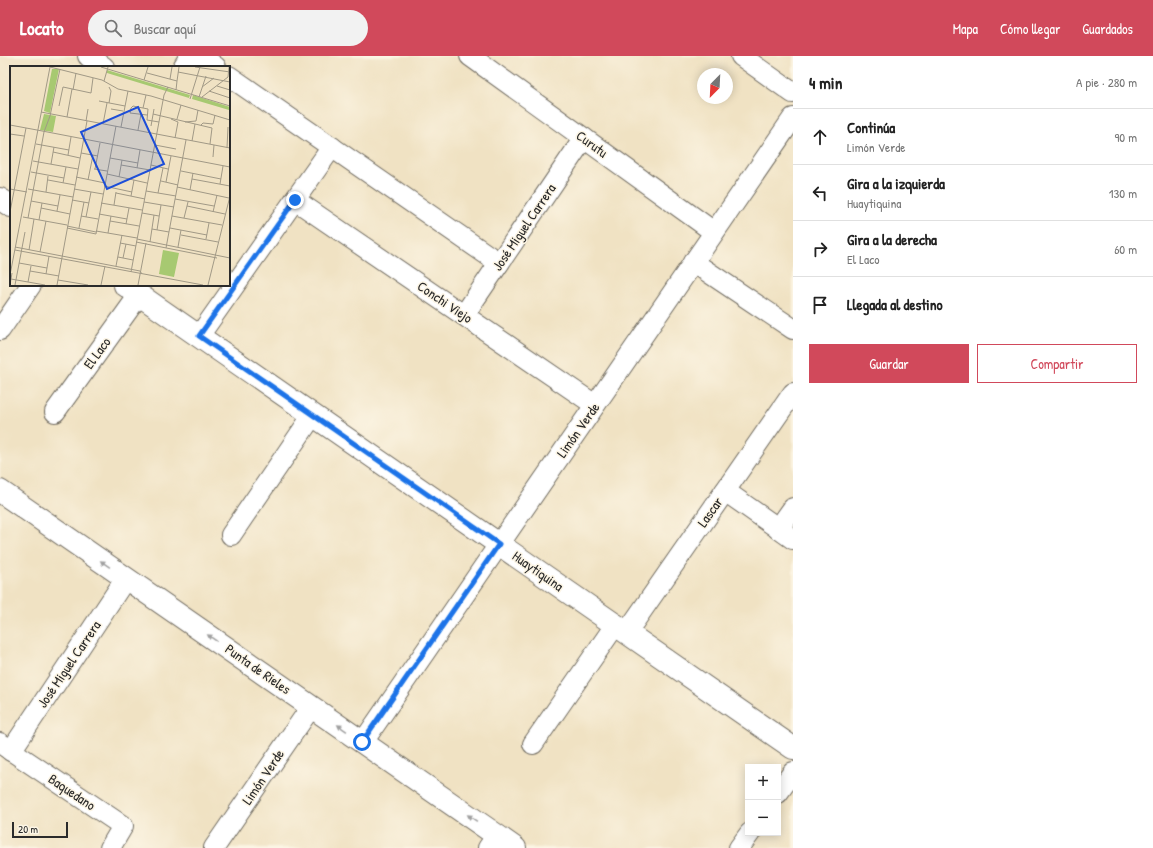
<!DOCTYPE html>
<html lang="es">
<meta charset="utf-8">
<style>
:root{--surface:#fff;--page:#f2f2f2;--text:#222;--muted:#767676;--line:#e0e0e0;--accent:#d1495b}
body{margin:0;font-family:"Patrick Hand",sans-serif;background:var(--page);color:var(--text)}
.controls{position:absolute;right:12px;bottom:12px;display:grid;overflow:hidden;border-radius:0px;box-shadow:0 2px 10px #0003}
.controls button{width:36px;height:36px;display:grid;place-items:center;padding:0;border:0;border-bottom:1px solid var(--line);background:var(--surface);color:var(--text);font:20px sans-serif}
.compass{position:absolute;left:697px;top:12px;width:36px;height:36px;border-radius:50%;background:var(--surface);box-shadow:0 2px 10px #0003;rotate:204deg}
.scale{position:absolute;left:12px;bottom:10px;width:56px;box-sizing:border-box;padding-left:4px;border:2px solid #2b2b2b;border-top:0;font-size:11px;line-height:14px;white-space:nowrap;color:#2b2b2b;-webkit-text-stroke:3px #fcf5e5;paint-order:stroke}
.stop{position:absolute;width:12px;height:12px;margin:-9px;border:3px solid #1a73e8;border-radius:50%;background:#fff}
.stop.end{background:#1a73e8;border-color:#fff;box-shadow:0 1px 4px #0008}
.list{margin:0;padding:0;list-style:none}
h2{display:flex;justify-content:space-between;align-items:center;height:52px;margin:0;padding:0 16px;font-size:17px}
h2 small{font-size:13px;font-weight:400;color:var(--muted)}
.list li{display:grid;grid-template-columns:26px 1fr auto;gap:12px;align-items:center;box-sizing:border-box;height:56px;padding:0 16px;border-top:1px solid var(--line)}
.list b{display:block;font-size:15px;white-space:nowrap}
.list p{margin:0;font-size:13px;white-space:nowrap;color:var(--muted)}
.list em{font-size:13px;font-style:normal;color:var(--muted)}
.actions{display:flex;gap:8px;padding:12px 16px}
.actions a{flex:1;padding:9px 0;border:1px solid var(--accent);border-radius:0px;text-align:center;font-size:14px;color:var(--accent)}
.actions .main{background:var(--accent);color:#fff}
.icon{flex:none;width:22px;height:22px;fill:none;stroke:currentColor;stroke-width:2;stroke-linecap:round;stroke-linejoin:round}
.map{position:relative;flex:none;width:793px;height:792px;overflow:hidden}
header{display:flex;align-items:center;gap:24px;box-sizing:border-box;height:56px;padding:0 20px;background:var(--accent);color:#fff}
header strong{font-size:19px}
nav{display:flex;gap:22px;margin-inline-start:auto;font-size:14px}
.search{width:280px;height:36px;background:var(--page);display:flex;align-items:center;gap:10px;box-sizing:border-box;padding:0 14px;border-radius:22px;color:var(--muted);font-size:15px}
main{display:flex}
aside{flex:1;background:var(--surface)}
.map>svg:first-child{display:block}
</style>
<header>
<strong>Locato</strong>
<div class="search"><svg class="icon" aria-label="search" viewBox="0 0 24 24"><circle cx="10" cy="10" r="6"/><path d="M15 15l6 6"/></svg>Buscar aquí</div>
<nav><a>Mapa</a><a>Cómo llegar</a><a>Guardados</a></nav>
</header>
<main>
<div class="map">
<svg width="793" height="792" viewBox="0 0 793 792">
<rect width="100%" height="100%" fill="#fcf5e5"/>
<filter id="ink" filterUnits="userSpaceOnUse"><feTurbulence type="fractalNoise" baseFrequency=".025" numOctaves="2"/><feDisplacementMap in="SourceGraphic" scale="8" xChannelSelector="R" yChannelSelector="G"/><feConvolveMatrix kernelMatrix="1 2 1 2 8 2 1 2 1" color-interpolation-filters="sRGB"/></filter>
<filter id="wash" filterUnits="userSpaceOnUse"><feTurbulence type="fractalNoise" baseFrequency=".012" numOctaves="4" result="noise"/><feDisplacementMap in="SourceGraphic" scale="16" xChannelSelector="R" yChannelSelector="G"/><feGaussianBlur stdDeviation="0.9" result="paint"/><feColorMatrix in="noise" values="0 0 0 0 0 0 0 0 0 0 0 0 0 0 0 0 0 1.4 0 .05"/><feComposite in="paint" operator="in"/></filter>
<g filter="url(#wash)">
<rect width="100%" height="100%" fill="#f0e2c3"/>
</g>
<g filter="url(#ink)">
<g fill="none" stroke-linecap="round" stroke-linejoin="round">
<g stroke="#706b60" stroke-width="22">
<g id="minor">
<polyline points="88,0 104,11"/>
<polyline points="201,0 216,11"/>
<polyline points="470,0 714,176"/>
<polyline points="741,0 793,37"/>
<polyline points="183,11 190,0"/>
<polyline points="229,20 499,207"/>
<polyline points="295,144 595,349"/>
<polyline points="693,206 793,273"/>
<polyline points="464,259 584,82"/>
<polyline points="0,274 31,229"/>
<polyline points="199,280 332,91"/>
<polyline points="55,356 139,239"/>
<polyline points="725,435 793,483"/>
<polyline points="778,473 793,452"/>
<polyline points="231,479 313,359"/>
<polyline points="627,576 793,337"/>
<polyline points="363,686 793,62"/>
<polyline points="0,687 123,770 110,792"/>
<polyline points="533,688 616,568"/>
<polyline points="11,695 126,522"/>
<polyline points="778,737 793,716"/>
<polyline points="214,792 311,651"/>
<polyline points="488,792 497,779"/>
<polyline points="739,792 750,777"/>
</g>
</g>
<g stroke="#706b60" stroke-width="24">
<polyline id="tertiary" points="0,435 515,792"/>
</g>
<g stroke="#706b60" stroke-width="24">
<g id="secondary">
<polyline points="0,143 11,150"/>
<polyline points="125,229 793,692"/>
</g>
</g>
<use href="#minor" stroke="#fff" stroke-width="20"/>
<use href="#tertiary" stroke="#fff" stroke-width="22"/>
<use href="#secondary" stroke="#fff" stroke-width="22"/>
</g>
<defs><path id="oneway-solid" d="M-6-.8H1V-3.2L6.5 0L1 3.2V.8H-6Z"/></defs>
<g fill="#a0a0a0">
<use href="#oneway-solid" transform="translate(105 508) rotate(-145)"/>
<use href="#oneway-solid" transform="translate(212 582) rotate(-145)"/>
<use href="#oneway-solid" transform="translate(342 672) rotate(-145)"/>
<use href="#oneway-solid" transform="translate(472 762) rotate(-145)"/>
</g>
</g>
<g fill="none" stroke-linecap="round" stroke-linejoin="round" filter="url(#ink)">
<polyline stroke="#1a73e8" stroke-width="5" points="295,144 199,280 499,488 362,686"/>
</g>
<g text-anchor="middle" stroke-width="3" stroke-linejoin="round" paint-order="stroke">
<g font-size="14" fill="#2b2b2b" stroke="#fcf5e5">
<text transform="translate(592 88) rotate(36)" y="5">Curutu</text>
<text transform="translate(524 171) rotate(-56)" y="5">José Miguel Carrera</text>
<text transform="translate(445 246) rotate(34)" y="5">Conchi Viejo</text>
<text transform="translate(97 297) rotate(-54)" y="5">El Laco</text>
<text transform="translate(578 374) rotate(-55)" y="5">Limón Verde</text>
<text transform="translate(710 456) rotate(-55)" y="5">Lascar</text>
<text transform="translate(538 515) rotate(35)" y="5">Huaytiquina</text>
<text transform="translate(69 608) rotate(-56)" y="5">José Miguel Carrera</text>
<text transform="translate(258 613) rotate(35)" y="5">Punta de Rieles</text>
<text transform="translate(263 721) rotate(-56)" y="5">Limón Verde</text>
<text transform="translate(72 736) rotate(34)" y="5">Baquedano</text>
</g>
</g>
<g transform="translate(10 10)">
<rect width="220" height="220" fill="#f0e2c3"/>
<path d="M42,3h7l-9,44 -6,-2zM97,4l83,25 -1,3 -82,-25zM183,29l37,12 -1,3 -37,-11zM34,48l12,2 -3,16 -13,-2zM153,184l16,3 -5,24 -15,-3z" fill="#a7c971"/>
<path fill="none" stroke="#a19986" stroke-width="1" d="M40,1l52,13 16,9 33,7 79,24M91,1l129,39M185,1l35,5M168,6l52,10M137,7l30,8 -1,9M160,13l2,-12M134,14l4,-13M94,15l4,-14M167,15l2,-14M207,20l13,4M192,21l12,-9M63,24l3,-17M199,25l21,7M189,31l7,-21M192,31l26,-20 1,-10M180,33l10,-32M89,35l26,5M99,37l2,-12 -2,-4M49,40l4,-19 28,6 2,-15M133,42l3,-13M101,43l12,2M31,46l189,36M143,48l59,14 -2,16M137,49l-17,-2 1,-5 2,-2 15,3 -1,11 12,2M57,51l5,-28M161,53l7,3 -3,16M167,53l4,-14M76,55l2,-12M175,56l11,-1 2,-11M93,58l4,-21M0,59l27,5M191,59l2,-2 10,1 2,-9M141,60l3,-17M111,61l7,-36M27,64l193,37M128,64l3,-16M0,68l14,2M182,75l3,-17M26,78l33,6M145,79l21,4M217,82l1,-21M43,86l27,6M71,87l17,3M58,89l3,-18M203,91l1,-12M100,92l28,5M23,95l45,8M41,98l3,-17M111,99l29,5M141,99l17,4M127,102l3,-18M84,103l13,2M85,103l5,-26M171,105l40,8M21,106l33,6M97,108l40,9M66,111l29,6M109,111l3,-17M182,113l38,7M38,114l27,5M78,114l5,-25M151,115l17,4M156,116l5,-26M53,117l3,-16M210,118l3,-18M94,120l28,6M167,121l52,11M0,123l17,3M18,123l45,8M64,123l29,5M180,124l3,-17M136,125l30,5M36,126l2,-16M106,127l29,6M148,127l5,-25M121,130l3,-16M165,133l39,7M62,134l17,3M21,135l27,5M134,136l30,5M91,137l41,7M104,139l2,-13M177,140l38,8M31,142l29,6M47,145l3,-16M0,146l16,-84M203,146l4,-17M132,147l17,3M89,148l28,5M71,150l17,3M162,150l50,9M13,151l44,8M76,151l5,-25M18,152l16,-86 6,-16 10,-47M174,152l4,-16M29,154l3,-17M100,155l29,5M116,158l3,-16M57,160l29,6M57,162l29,6 20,-108M69,162l5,-26M160,162l37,7M142,163l17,3M147,164l4,-25M86,165l41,7M98,167l3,-17M171,169l37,7M127,173l93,19M196,173l3,-16M126,176l81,16M140,176l4,-27M110,177l16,3M5,181l125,24 2,3M168,181l3,-17M156,182l20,-108M5,184l188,35M19,184l5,-31M30,186l6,-31M108,191l15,3M113,192l3,-14M9,197l28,5M106,200l6,-31M20,205l29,5M121,206l33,-177 4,-8M36,208l3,-18M0,209l40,-208M1,213l34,6M48,214l30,5M18,216l3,-16M0,219l2,-12M5,219l10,-53M47,219l30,-164M91,219l4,-19M128,219l8,-42M198,219l22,-89"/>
<path fill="#1d4ed8" fill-opacity="0.15" stroke="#1d4ed8" stroke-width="2" d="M128,41l26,57 -57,25 -26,-57z"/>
<rect width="220" height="220" fill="none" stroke="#2b2b2b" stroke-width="2"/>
</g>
</svg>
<div class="controls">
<button>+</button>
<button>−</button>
</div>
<svg class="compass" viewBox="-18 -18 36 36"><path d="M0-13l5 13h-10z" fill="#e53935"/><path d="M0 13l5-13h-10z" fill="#767676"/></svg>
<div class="scale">20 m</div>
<div class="stop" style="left:362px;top:686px"></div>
<div class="stop end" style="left:295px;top:144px"></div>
</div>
<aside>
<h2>4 min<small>A pie · 280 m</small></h2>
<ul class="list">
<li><svg class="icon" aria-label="ahead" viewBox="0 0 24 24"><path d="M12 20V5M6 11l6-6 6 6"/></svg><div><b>Continúa</b><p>Limón Verde</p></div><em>90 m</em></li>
<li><svg class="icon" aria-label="left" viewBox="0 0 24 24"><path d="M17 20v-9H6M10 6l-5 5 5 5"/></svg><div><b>Gira a la izquierda</b><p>Huaytiquina</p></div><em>130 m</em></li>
<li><svg class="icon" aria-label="right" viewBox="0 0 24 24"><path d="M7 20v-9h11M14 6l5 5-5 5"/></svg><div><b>Gira a la derecha</b><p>El Laco</p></div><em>60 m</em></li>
<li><svg class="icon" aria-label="arrive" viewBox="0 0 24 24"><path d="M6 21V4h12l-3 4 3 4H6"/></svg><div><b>Llegada al destino</b></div></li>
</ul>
<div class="actions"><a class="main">Guardar</a><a>Compartir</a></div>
</aside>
</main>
